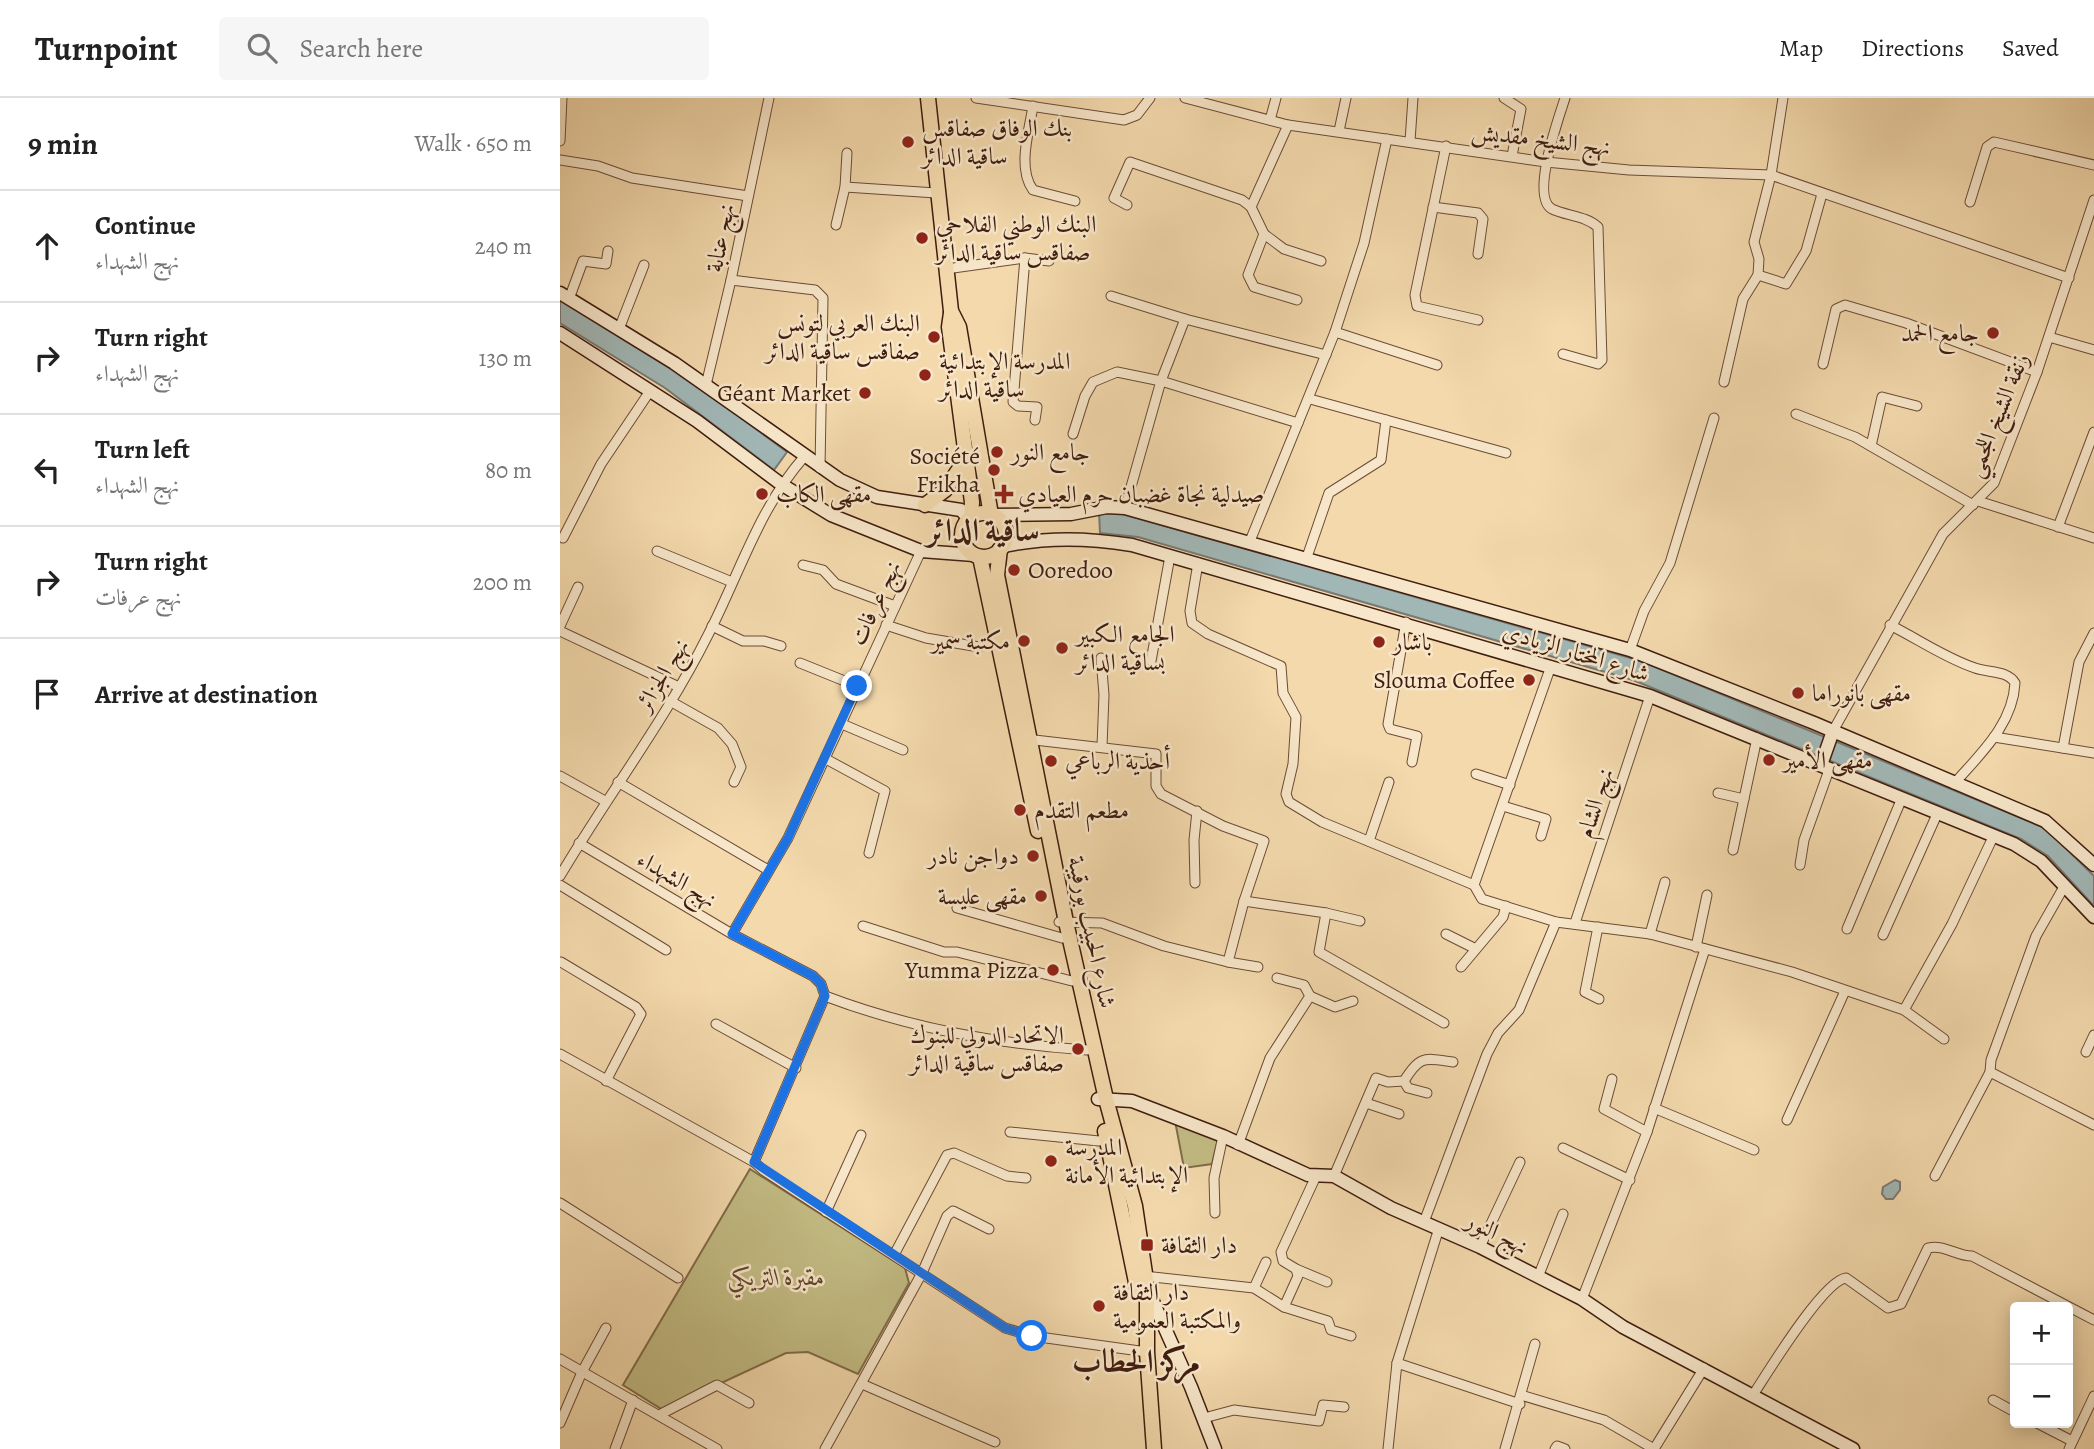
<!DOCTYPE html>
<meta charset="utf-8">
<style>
:root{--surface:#fff;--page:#f6f6f6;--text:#222;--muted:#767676;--line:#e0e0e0}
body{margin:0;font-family:Alegreya,Amiri,serif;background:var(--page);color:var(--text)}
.controls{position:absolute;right:21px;bottom:21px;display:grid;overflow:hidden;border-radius:7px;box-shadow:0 4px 18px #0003}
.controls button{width:63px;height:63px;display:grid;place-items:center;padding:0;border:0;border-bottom:2px solid var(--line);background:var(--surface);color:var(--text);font:35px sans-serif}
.stop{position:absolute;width:21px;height:21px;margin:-16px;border:5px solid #1a73e8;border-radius:50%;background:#fff}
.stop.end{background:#1a73e8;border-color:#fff;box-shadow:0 2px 7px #0008}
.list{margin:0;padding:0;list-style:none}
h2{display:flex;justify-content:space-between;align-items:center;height:91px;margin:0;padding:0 28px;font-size:30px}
h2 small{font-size:23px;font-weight:400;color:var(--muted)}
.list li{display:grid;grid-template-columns:46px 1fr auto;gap:21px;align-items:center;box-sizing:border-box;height:112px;padding:0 28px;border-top:2px solid var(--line)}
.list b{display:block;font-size:26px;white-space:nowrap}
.list p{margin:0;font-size:23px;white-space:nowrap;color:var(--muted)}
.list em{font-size:23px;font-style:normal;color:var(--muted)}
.icon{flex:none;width:38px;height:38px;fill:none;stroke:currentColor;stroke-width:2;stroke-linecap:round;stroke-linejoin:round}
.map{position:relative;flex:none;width:1534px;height:1351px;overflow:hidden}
header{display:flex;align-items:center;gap:42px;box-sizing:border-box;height:98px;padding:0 35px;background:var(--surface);border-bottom:2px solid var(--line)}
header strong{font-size:33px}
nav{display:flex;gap:38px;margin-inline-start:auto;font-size:24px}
.search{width:490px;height:63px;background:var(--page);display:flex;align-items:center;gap:18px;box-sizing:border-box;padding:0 24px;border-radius:7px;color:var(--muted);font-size:26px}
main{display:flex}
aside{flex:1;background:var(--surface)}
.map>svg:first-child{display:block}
</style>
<header>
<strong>Turnpoint</strong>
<div class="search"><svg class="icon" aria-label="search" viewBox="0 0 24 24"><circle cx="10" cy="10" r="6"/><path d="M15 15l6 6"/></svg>Search here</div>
<nav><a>Map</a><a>Directions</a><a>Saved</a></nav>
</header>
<main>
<aside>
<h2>9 min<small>Walk · 650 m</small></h2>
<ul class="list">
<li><svg class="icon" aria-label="ahead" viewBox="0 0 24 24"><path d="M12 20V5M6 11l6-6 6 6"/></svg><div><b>Continue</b><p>نهج الشهداء</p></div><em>240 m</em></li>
<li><svg class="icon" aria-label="right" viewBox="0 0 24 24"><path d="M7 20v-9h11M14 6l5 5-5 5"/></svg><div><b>Turn right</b><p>نهج الشهداء</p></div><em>130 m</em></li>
<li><svg class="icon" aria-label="left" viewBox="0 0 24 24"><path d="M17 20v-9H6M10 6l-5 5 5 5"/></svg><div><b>Turn left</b><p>نهج الشهداء</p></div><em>80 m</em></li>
<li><svg class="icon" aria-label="right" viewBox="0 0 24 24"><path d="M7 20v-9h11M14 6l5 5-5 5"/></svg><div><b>Turn right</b><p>نهج عرفات</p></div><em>200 m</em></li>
<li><svg class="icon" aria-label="arrive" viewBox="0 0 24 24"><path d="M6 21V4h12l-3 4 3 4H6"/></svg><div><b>Arrive at destination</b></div></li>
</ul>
</aside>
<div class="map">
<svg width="1534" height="1351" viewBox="0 0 1534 1351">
<rect width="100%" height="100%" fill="#f3d9ac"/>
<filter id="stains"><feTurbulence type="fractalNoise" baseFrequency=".00286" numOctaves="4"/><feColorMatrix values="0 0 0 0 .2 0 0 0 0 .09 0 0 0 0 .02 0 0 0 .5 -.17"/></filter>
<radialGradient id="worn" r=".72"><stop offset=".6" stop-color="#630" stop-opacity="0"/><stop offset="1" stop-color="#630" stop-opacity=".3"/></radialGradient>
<g fill="#c3bc84" stroke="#816c4a" stroke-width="2">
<polygon points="615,1023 658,1041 652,1066 624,1070"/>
<polygon points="190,1071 345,1170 349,1185 298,1276 248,1254 226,1255 103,1312 63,1287"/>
</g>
<g fill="#a1b7b6" stroke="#7a7973" stroke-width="2">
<polygon points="0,201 116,272 227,354 214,372 105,290 0,225"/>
<polygon points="539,414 559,415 1081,563 1485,730 1534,778 1534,808 1488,758 1461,741 1073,582 578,439 540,435"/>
<polygon points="1335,1082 1340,1084 1340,1092 1333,1101 1326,1101 1322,1096 1323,1089"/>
</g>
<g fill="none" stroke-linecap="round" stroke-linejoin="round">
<g stroke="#6c4c36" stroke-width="11">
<g id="street">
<polyline points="416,0 564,22 577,17 590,0"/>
<polyline points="625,0 728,27 986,64 1069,72 1211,77 1509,180"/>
<polyline points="944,0 961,11 952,58"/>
<path d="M473,8c-4,26 -16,62 0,84l42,11"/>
<polyline points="710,22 716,0"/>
<polyline points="779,33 786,0"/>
<polyline points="0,43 2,0"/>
<polyline points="850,43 853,0"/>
<polyline points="886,48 855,197 857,208 918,222"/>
<polyline points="0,62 38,68 72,80 188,98"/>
<polyline points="285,89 376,95"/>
<polyline points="1410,104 1427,49 1434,44 1534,67"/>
<polyline points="567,107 554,100 570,64 682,102 691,109 728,27"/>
<polyline points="691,109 704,136 688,177 694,189 737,202"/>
<polyline points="873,109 918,115 923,121 918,156"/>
<polyline points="276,127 285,89 287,55"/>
<polyline points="704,136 724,151 761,163"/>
<polyline points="465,160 453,304 458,308 477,309 475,322"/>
<polyline points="386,171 465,160 489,163"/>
<polyline points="1198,177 1226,186 1246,153 1262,96"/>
<polyline points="171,182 255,192 263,200 260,370"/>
<polyline points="551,198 625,221 766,257"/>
<polyline points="9,201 23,163 46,166 48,153"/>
<polyline points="59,231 84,167"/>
<polyline points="775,234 877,267"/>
<polyline points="1489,239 1534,252"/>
<path d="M1003,256l35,10 4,-4 -4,-133c-12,-11 -31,-11 -46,-18 -22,-12 7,-92 13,-111"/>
<polyline points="1263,266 1276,211 1285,207 1346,225 1477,274"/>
<polyline points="1164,284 1183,201 1198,177 1199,161 1194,144 1211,77 1223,0"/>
<polyline points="146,287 171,182 209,0"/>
<polyline points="750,301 946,355"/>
<polyline points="1236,316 1295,339 1413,407"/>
<polyline points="513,336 525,298 533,284 557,274 601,283 738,325"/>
<polyline points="1311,348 1322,299 1357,308"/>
<polyline points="1418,403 1534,440"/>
<polyline points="565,410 601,283 625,221"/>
<polyline points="1498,429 1534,334"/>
<polyline points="3,440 41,366 90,293"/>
<polyline points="690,443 775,234 804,145 827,41"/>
<polyline points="97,453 172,484"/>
<polyline points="747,459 769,395 821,362 826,322"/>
<polyline points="638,465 630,513 632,525 648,536 721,568 723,595 736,619 733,666 726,696 729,704 762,724 914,787"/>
<polyline points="243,467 263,472 276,486 335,508"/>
<polyline points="846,524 828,626 830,631 857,638 852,664"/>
<polyline points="326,527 366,540 419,549"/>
<path d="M1330,527c28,14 55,33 85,43 14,5 32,2 40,15 -2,42 -36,72 -61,101"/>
<polyline points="0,528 18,489"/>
<polyline points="152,528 183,543 204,543 221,548"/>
<polyline points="0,533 119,589"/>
<polyline points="1070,552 1084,513 1110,465 1154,320"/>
<polyline points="541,560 544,597 542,648"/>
<polyline points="591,563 610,458"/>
<polyline points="240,565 297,588"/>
<polyline points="991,568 914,787 922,801 996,824 1090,836 1232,874 1344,912 1384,941"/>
<polyline points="110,603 158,630 172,646 181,669 174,684"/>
<polyline points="282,626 343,652"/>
<polyline points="1273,633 1383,436 1434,385 1477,274 1534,102"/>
<polyline points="1434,639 1534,655"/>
<polyline points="466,641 596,656 596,688 601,696 663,728 704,743 684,803"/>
<polyline points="1503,650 1519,564 1534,535"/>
<polyline points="266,661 325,693 309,755"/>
<polyline points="916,676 950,687"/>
<polyline points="0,678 45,703"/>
<polyline points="58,684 208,772"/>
<polyline points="1158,695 1184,701"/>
<polyline points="943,708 986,721 981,738"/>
<polyline points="809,743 829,684"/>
<polyline points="19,745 172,836 253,878 261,886 265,898 197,1057 194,1064 203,1072 445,1230 472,1238 587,1254"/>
<polyline points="1173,752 1197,640"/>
<polyline points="1240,767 1244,742 1269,672"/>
<path d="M0,778c48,-81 106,-157 148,-241 31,-60 51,-127 96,-178"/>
<polyline points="635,785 634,742 637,713"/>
<polyline points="0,787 106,852"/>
<polyline points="1505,787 1476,838 1431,962 1430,974 1534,1027"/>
<polyline points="397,810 502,840"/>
<polyline points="766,815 800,823"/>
<polyline points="499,824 542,825 604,848 668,864 684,803 766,815 759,854 884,925"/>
<polyline points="1015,825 1090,598"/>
<polyline points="303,828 384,854 397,854 512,883"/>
<polyline points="1038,829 1025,894 1039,901"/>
<polyline points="1287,831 1342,700"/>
<polyline points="172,836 228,740 361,453"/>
<polyline points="886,836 914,850"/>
<polyline points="1090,836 1105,784"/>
<polyline points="1323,837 1378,714"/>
<polyline points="1136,849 1147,797"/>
<polyline points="1,864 76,909 81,916 46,983"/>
<polyline points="668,864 698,869"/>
<polyline points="901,869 943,819 946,808"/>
<polyline points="717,880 744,887 750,898"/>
<path d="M265,898c84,32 171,48 262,54"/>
<polyline points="1344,912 1392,826 1434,737"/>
<polyline points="156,926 236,970"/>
<polyline points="1526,954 1534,937"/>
<polyline points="0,956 194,1064"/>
<polyline points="1052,981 1044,1011 1087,1034"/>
<polyline points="844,983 848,990 867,995"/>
<polyline points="806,1005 839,1016"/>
<polyline points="1094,1010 1194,1052"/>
<polyline points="1227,1022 1285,893"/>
<polyline points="450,1034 539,1043 547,1040"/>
<polyline points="678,1047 710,960 750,898 775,909 793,903"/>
<polyline points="1003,1050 1070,1082"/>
<polyline points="756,1078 721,1154 723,1163 736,1171 738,1178 724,1209 768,1223 771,1232 791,1238"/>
<path d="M774,1078l42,-98 12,4 16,-1c16,-26 20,-23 49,-19"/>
<polyline points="1375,1078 1430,974"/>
<polyline points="0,1105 118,1180"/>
<polyline points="266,1114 301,1037"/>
<polyline points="655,1115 654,1080 663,1038"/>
<polyline points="864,1124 927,956 938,935 959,912 996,824"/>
<polyline points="920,1149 960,1064"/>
<polyline points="334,1157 387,1057 394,1055 447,1078 466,1080"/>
<polyline points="736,1171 767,1184"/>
<polyline points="584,1178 694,1190 724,1209"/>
<polyline points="978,1179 1003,1116"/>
<polyline points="694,1190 706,1164"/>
<polyline points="1022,1201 1087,1034 1145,851"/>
<polyline points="0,1261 157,1351"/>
<polyline points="837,1265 960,1306"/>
<polyline points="302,1286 435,1344"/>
<polyline points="961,1297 1044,1322 1094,1351"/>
<path d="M1193,1297c15,-23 70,-114 93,-117l42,30 13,-4 27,-56c16,-4 28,8 44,8l122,64"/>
<polyline points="1433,1302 1455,1314"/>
<polyline points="99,1317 157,1287 189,1305"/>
<polyline points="644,1320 674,1312 759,1323 763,1307 784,1309"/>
<polyline points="0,1325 22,1274 46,1230"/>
<polyline points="1477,1325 1512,1343"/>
<polyline points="55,1351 73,1302"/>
<polyline points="265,1351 362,1175 387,1118 393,1113 429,1131"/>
<polyline points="828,1351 837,1265 879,1130"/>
<polyline points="945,1351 975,1246"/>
<polyline points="995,1351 997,1348 1005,1351"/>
<polyline points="1094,1351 1144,1270"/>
<polyline points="1509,1351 1534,1298"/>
</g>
</g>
<g stroke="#3f1d0f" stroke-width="15">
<g id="secondary">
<polyline points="0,195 114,265 280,382 317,399 401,412 409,421"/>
<polyline points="0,235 137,323 221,386 271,417 361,453 414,457"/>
<polyline points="432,417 511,416 547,409 565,410 1070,552 1254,625 1485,723 1534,767"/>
<path d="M443,448c45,-9 84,-8 129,-1l518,151 364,148 27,17 53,56"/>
<polyline points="1261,667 1273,633"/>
<polyline points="538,1001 572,1003 663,1038 748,1077 774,1078 831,1110 920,1149 1022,1201 1063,1229 1293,1351"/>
<polyline points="587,1190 631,1289 655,1351"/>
</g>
</g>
<g stroke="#3f1d0f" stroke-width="17">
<g id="primary">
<polyline points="368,0 391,213 399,229 431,417"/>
<polyline points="391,215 389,229 412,404 411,419"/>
<polyline points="365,407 385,392 406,361"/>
<circle cx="424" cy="437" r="22"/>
<polyline points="440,451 437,477 506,824 546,1001 575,1108 587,1189 587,1254 594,1351"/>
<polyline points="420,459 478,733"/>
<polyline points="545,1033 578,1194"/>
</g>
</g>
<use href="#street" stroke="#f7e6c9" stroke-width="9"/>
<use href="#secondary" stroke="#f7e6c9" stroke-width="12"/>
<use href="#primary" stroke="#f3d9ac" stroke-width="14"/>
</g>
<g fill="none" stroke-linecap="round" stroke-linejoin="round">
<polyline stroke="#1a73e8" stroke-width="9" points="297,588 228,740 172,836 253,878 261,886 265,898 194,1064 445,1230 472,1238"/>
</g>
<g fill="#8f2418" stroke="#f7e6c9" stroke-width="2.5">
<circle cx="348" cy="44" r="7"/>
<circle cx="362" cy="140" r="7"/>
<circle cx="1433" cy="235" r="7"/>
<circle cx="374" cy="239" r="7"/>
<circle cx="365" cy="277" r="7"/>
<circle cx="305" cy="295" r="7"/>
<circle cx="437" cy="354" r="7"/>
<circle cx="434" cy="372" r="7"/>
<circle cx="202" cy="396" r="7"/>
<path d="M440.5 385.5h7v7h7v7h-7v7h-7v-7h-7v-7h7z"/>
<circle cx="454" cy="472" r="7"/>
<circle cx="464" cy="543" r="7"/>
<circle cx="819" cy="544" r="7"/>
<circle cx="502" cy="550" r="7"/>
<circle cx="969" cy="582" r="7"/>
<circle cx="1238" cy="595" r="7"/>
<circle cx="1209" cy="662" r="7"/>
<circle cx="491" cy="663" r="7"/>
<circle cx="460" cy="712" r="7"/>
<circle cx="473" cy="758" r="7"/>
<circle cx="481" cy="798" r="7"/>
<circle cx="493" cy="872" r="7"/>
<circle cx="518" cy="951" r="7"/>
<circle cx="491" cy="1063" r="7"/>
<rect x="580" y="1140" width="14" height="14" rx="3.5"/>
<circle cx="539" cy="1208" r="7"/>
</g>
<g text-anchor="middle" stroke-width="5" stroke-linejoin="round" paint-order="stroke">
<g font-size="24" fill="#3f1d0f" stroke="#f7e6c9" text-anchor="start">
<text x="362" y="38">بنك الوفاق صفاقس<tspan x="362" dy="28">ساقية الدائر</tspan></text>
<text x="376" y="134">البنك الوطني الفلاحي<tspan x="376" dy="28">صفاقس ساقية الدائر</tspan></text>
<text x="360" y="233" text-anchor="end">البنك العربي لتونس<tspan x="360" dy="28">صفاقس ساقية الدائر</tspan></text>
<text x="1419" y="243" text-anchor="end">جامع الحمد</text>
<text x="379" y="271">المدرسة الإبتدائية<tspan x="379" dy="28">ساقية الدائر</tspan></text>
<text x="291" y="303" text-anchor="end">Géant Market</text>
<text x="451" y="362">جامع النور</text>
<text x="420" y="366" text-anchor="end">Société<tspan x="420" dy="28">Frikha</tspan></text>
<text x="216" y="404">مقهى الكاب</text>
<text x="458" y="404">صيدلية نجاة غضبان حرم العيادي</text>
<text x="468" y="480">Ooredoo</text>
<text x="516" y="544">الجامع الكبير<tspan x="516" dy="28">بساقية الدائر</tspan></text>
<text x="450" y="551" text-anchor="end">مكتبة سمير</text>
<text x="833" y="552">باشار</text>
<text x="955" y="590" text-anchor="end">Slouma Coffee</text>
<text x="1252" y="603">مقهى بانوراما</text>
<text x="1223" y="670">مقهى الأمير</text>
<text x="505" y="671">أحذية الرباعي</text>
<text x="474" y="720">مطعم التقدم</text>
<text x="459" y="766" text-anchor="end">دواجن نادر</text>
<text x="467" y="806" text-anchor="end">مقهى عليسة</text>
<text x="479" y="880" text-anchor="end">Yumma Pizza</text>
<text x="504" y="945" text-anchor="end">الاتحاد الدولي للبنوك<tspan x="504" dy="28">صفاقس ساقية الدائر</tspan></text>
<text x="505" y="1057">المدرسة<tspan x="505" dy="28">الإبتدائية الأمانة</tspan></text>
<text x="601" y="1155">دار الثقافة</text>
<text x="553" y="1202">دار الثقافة<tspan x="553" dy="28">والمكتبة العمومية</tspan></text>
</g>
<g font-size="24" fill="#3f1d0f" stroke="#f7e6c9">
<text transform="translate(981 41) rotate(7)" y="8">نهج الشيخ مقديش</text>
<text transform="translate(160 140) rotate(-79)" y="8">نهج عنابة</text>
<text transform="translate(1437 317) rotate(-68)" y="8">زنقة الشيخ اللجمي</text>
<text transform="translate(315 505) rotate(-65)" y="8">نهج عرفات</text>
<text transform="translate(1016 554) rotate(17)" y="8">شارع المختار الزيادي</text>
<text transform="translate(102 577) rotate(-59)" y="8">نهج الجزائر</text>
<text transform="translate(1035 705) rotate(-72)" y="8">نهج الشام</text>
<text transform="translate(117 781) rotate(31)" y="8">نهج الشهداء</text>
<text transform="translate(532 834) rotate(78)" y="8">شارع الحبيب بورقيبة</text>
<text transform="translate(937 1135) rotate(27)" y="8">نهج النور</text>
</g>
<g font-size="24" font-style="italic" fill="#60452c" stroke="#f7e6c9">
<text x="216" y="1187">مقبرة التريكي</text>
</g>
<g font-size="32" font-weight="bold" fill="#3f1d0f" stroke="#f7e6c9">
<text x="423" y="443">ساقية الدائر</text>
<text x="576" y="1274">مركز الحطاب</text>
</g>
</g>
<rect width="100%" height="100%" filter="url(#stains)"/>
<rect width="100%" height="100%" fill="url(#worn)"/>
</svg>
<div class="controls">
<button>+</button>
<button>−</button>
</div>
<div class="stop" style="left:472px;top:1238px"></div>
<div class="stop end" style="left:297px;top:588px"></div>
</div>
</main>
